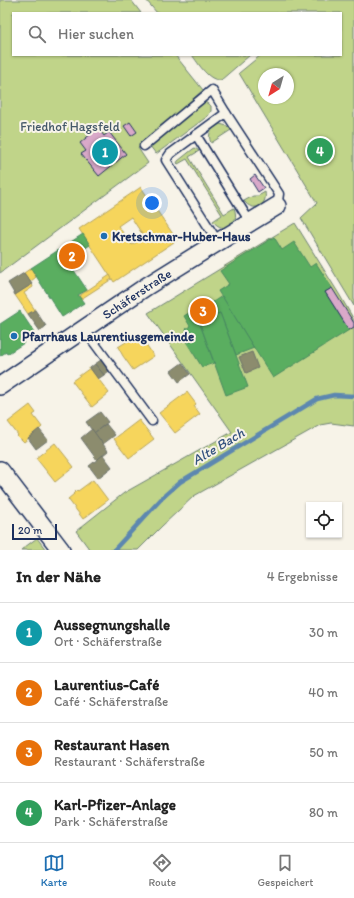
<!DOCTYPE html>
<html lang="de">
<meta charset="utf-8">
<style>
:root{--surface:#fff;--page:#f6f6f6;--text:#222;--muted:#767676;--line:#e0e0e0;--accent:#1f6fb2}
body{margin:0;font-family:Itim,sans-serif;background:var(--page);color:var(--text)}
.controls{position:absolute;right:12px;bottom:12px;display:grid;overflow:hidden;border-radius:0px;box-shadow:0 1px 3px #0004}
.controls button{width:36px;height:36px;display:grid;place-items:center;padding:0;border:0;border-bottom:1px solid var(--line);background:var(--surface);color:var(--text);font:20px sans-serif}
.compass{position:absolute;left:258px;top:68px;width:36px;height:36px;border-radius:50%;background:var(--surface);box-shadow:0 1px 3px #0004;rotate:217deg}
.scale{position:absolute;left:12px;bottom:10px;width:45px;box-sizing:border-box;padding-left:4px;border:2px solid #1b2f5e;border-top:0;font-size:11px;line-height:14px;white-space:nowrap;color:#1b2f5e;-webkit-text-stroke:3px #f7f3e8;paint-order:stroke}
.you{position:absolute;left:152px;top:203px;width:14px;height:14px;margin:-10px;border:3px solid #fff;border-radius:50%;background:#1a73e8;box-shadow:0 0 0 6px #1a73e833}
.badge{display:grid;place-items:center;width:26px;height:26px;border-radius:50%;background:var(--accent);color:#fff;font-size:13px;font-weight:700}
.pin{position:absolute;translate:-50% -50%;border:2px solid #fff;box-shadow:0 1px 4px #0006}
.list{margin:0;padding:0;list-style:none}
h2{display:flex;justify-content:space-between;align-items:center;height:52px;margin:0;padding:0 16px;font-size:17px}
h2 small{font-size:13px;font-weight:400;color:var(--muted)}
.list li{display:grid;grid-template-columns:26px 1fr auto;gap:12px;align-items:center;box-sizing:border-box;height:60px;padding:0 16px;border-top:1px solid var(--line)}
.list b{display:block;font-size:15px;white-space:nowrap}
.list p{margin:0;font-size:13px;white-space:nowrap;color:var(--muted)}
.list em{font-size:13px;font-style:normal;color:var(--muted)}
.icon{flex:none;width:22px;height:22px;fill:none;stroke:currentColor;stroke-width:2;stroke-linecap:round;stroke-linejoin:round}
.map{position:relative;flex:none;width:354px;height:550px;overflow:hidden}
.search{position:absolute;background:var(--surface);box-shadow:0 1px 3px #0004;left:12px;right:12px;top:12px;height:44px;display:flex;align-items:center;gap:10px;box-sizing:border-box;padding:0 14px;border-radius:0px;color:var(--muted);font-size:15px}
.sheet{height:292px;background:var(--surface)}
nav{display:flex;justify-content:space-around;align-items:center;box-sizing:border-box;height:56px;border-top:1px solid var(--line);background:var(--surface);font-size:11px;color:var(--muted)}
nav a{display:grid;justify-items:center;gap:2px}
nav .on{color:var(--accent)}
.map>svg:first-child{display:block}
</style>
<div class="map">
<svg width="354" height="550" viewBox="0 0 354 550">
<rect width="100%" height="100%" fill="#f7f3e8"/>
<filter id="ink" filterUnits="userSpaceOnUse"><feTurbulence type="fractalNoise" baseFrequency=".025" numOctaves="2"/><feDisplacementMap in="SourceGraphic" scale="8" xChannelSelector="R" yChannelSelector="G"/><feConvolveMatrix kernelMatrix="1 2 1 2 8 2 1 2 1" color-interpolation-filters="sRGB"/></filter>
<g filter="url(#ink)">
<g fill="#c0d489" stroke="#6e8274" fill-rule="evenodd">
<polygon points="0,0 131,0 141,13 13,13 13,55 175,55 203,90 138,148 148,163 0,273"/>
<path d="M146,0h208v306l-53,-88 16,-15 -78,-130 22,-18h80v-42h-184zM264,74h24v24h-24z"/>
<path d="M192,55h58l-29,25c-13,1 -22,-16 -29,-25z"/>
<polygon points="205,102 211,106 211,111 208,116 156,154 150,146"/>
<path d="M220,124l7,2 4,4 -20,13c-4,-10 0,-14 9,-19z"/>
<path d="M195,148l4,3 -10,6 35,57 10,-6c7,17 -11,27 -21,13l9,-6 -35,-56 -9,5 -1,-1 1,-2 15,-12z"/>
<path d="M265,192c3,14 -12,21 -21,9l9,-5h5z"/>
<polygon points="295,223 339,294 353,318 354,326 354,426 331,423 320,425 194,496 162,526 138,550 90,550 76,531 124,493 232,432 148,313"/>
<polygon points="37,538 46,550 21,550"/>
</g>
<g fill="#f6d55c" stroke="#b4a35d" fill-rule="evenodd">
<path d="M141,187l36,53 -63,42 -35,-53zM131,217l13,20 -12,8 -14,-19z"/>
<polygon points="31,268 36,277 30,282 24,273"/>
<polygon points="110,275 112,279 81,299 79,296"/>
<polygon points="32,284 33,287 24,293 35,310 28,314 15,295"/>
<polygon points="139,334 154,356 133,370 123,356 118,347"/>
<polygon points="90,368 109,393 92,407 72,381"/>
<polygon points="187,392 196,404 194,406 200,414 175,433 159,413"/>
<polygon points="30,405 36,413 33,415 42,427 24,442 21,439 20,439 17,436 18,435 8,422"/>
<polygon points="139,420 154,439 129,458 114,439"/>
<polygon points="55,443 74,467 55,482 36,458"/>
<polygon points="93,480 108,500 83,519 68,499 74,494 73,494 77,490 78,491"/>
</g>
<g fill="#5aae61" stroke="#478860">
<polygon points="83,234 90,245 79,252 81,255 69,263 87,290 78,295 84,303 62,317 31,268"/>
<polygon points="274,237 282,250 294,242 310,267 316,263 332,288 325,292 349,330 273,378 218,291 229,284 220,271"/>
<polygon points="222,296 254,348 236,355 220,313 199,321 214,363 202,367 187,343 193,340 186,329 190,326 184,316 208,301 210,304"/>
<polygon points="20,311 34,332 22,340 24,343 7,354 6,352 0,356 0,324"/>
<polygon points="220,313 248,387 226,395 199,321"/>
</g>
<g fill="#8c8c6e" stroke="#6a7069">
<polygon points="24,273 32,284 15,295 8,283"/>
<polygon points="35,310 46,326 40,331 28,314"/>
<polygon points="252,352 258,368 246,373 239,357"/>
<polygon points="101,360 109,371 104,375 95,364"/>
<polygon points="182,363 190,374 179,382 171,371"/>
<polygon points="95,364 104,375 98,379 90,368"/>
<polygon points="100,412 108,422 94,433 86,422"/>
<polygon points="106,424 115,435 103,444 94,433"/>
<polygon points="39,429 48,440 36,449 28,438"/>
<polygon points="92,429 108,451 97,460 81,438"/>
<polygon points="103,455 112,467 98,478 89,466"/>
</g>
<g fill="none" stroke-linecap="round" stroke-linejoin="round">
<polyline stroke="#5c87b0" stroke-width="4.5" points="114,550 163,497 180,482 317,399 334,395 354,396"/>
</g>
<g fill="#d9a9c9" stroke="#1b2f5e">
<polygon points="130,122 137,132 131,136 124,126"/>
<polygon points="98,128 104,136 109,132 126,154 99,176 81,154 86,151 80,143"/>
<polygon points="255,175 264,188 258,192 250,179"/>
<polygon points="332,288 354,323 354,327 349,330 325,292"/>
</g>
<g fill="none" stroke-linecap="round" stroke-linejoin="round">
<g stroke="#1b2f5e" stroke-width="11">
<g id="lane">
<polyline points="226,113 279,194 278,201 277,206"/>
<polyline points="144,146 212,90 226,113 196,135"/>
<polyline points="218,242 166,160 170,154 196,135 250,222"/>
<polyline points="84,329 152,421"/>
</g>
</g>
<g stroke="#1b2f5e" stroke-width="20">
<g id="street">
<path id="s1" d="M0,386l147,-100 53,-33 77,-47"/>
<polyline points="0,470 61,550"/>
</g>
</g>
<use href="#lane" stroke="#f7f3e8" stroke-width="8"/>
<use href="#street" stroke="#f7f3e8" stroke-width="17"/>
</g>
</g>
<g fill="#1f6fb2" stroke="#f7f3e8" stroke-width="1.5">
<circle cx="104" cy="236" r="4"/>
<circle cx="14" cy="336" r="4"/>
</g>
<g text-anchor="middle" stroke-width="4" stroke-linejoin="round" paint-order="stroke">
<g font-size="13" fill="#445869" stroke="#f7f3e8">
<text x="70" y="131">Friedhof Hagsfeld</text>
</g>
<g font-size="13" font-weight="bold" fill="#1b2f5e" stroke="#f7f3e8" text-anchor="start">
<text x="112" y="241">Kretschmar-Huber-Haus</text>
<text x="22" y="341">Pfarrhaus Laurentiusgemeinde</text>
</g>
<g font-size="13" fill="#1b2f5e" stroke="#f7f3e8">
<text dy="5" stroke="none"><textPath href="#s1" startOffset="165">Schäferstraße</textPath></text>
</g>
<g font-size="14" font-style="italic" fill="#365480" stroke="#f7f3e8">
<text transform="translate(218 446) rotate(-31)" y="5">Alte Bach</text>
</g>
</g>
</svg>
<div class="controls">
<button><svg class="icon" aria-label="locate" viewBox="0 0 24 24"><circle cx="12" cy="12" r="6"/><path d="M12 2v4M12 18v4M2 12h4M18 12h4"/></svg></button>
</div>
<svg class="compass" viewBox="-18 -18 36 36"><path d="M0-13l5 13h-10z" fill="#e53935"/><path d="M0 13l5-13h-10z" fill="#767676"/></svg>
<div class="scale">20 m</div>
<div class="you"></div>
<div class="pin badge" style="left:105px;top:152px;background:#0f9aa8">1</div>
<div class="pin badge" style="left:72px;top:256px;background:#e8710a">2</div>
<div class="pin badge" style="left:203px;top:311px;background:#e8710a">3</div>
<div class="pin badge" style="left:320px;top:151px;background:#2e9e5b">4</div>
<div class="search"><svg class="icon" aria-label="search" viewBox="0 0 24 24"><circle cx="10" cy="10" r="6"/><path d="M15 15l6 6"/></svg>Hier suchen</div>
</div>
<section class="sheet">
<h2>In der Nähe<small>4 Ergebnisse</small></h2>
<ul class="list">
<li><span class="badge" style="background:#0f9aa8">1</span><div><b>Aussegnungshalle</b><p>Ort · Schäferstraße</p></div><em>30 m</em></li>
<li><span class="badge" style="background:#e8710a">2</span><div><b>Laurentius-Café</b><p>Café · Schäferstraße</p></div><em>40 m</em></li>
<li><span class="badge" style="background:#e8710a">3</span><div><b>Restaurant Hasen</b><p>Restaurant · Schäferstraße</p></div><em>50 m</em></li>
<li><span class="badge" style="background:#2e9e5b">4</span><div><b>Karl-Pfizer-Anlage</b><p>Park · Schäferstraße</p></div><em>80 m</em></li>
</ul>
</section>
<nav>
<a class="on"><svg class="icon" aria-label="map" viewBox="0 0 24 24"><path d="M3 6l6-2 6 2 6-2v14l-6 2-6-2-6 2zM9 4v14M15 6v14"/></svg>Karte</a>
<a><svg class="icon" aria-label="directions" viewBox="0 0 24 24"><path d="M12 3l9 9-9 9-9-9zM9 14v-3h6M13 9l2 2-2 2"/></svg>Route</a>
<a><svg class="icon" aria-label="saved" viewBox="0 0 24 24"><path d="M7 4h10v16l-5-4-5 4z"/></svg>Gespeichert</a>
</nav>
